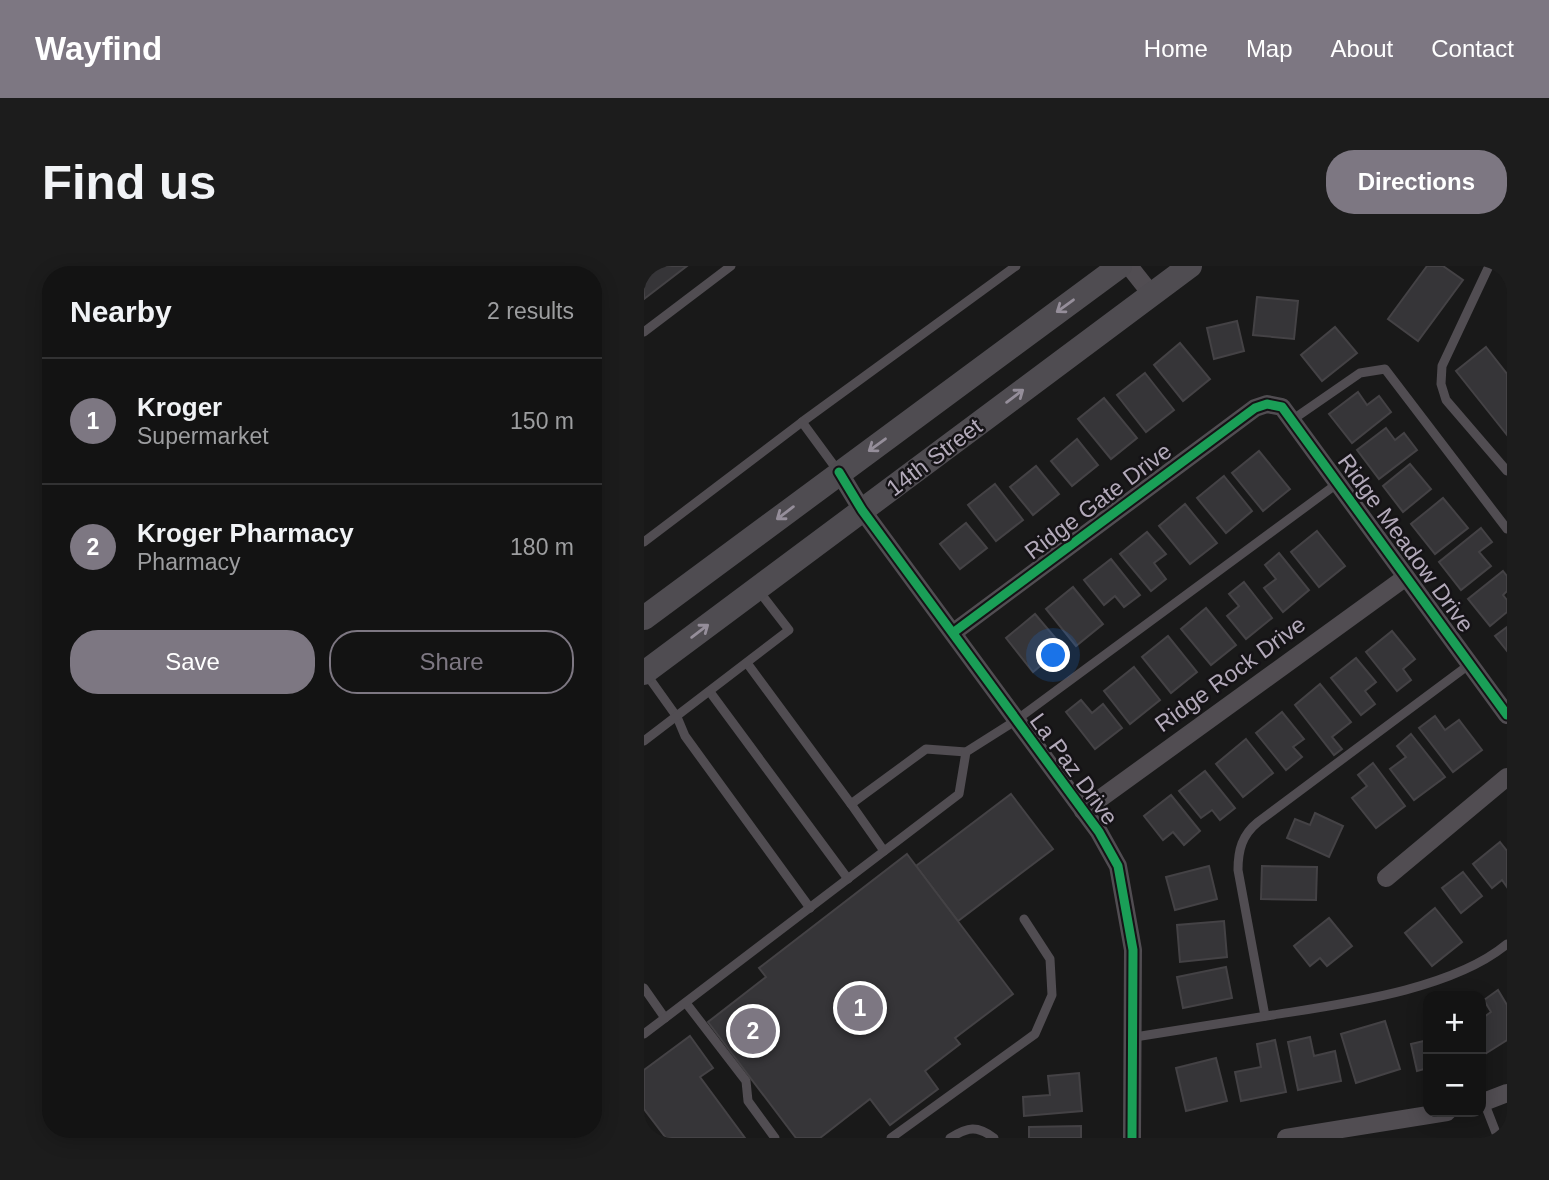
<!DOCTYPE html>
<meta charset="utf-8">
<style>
:root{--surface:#131313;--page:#1c1c1c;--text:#f1f3f6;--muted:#9d9ea0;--line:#323233;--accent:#7d7782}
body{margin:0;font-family:Helvetica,sans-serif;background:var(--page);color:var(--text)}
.controls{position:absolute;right:21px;bottom:21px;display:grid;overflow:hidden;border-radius:14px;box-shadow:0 4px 18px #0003}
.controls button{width:63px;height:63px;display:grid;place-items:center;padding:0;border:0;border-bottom:2px solid var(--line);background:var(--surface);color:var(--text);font:35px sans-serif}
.you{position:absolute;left:410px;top:390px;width:24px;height:24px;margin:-18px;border:5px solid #fff;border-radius:50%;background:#1a73e8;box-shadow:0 0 0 10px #1a73e833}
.badge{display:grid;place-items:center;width:46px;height:46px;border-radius:50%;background:var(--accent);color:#fff;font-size:23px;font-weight:700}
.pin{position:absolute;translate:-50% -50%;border:4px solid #fff;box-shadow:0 2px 7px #0006}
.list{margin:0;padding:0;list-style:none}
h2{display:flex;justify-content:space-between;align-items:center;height:91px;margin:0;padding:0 28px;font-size:30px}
h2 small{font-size:23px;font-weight:400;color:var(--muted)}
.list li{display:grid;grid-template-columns:46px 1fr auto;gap:21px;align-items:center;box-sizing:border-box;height:126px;padding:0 28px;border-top:2px solid var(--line)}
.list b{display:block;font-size:26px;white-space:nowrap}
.list p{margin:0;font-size:23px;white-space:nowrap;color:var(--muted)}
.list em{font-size:23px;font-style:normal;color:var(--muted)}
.actions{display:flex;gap:14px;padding:21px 28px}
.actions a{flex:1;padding:16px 0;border:2px solid var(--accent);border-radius:28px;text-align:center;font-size:24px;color:var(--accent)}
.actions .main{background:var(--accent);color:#fff}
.map{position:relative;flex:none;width:863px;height:872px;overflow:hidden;border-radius:28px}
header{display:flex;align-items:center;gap:42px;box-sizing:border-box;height:98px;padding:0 35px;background:var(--accent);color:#fff}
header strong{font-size:33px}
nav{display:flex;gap:38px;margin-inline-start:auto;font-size:24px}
.intro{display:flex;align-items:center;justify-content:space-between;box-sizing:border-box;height:168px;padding:0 42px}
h1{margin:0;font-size:49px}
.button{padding:18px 32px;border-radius:28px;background:var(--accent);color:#fff;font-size:24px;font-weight:700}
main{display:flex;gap:42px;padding:0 42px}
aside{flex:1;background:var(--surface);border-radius:28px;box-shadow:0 4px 18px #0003}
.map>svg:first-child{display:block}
</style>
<header>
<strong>Wayfind</strong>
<nav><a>Home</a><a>Map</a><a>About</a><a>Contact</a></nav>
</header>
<div class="intro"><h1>Find us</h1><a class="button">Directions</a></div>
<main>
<aside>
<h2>Nearby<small>2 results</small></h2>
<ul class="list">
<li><span class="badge">1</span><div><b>Kroger</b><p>Supermarket</p></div><em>150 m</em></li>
<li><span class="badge">2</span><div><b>Kroger Pharmacy</b><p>Pharmacy</p></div><em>180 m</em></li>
</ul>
<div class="actions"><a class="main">Save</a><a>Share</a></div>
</aside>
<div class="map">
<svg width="863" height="872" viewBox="0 0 863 872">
<rect width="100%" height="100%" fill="#191919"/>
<g fill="#363538" stroke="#444245" stroke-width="2">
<polygon points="0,0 43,0 0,33"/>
<polygon points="783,0 799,0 819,14 774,75 744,53"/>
<polygon points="613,31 654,35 650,73 609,69"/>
<polygon points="593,55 600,85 570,93 563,62"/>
<polygon points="691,61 713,87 678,115 657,89"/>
<polygon points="536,77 566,113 539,135 510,99"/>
<polygon points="842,81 863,108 863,169 812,105"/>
<polygon points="501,107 530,144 502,166 473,129"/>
<polygon points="714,126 723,139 735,130 747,146 708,177 685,148"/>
<polygon points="460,132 493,172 467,193 434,153"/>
<polygon points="742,162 751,174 760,167 773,184 735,213 713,184"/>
<polygon points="433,173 454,199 428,220 407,195"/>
<polygon points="615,185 646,223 619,245 588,207"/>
<polygon points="766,198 787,223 759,246 739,220"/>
<polygon points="392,200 415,228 389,249 366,221"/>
<polygon points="580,210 608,245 582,267 553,232"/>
<polygon points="351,218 379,254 352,275 324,239"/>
<polygon points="799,232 824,262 791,288 767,258"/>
<polygon points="541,238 573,277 546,298 515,260"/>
<polygon points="322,257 343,282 316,303 296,278"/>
<polygon points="837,262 848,276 835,286 847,300 817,324 795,296"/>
<polygon points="673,265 701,300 675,321 647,286"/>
<polygon points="503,266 522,288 510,297 522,313 507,325 476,288"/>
<polygon points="635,287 665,324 639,346 620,322 632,313 621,299"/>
<polygon points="467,293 496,329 480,341 471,330 460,339 440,314"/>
<polygon points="859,305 863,310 863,325 859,329 863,334 863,346 846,360 824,333"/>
<polygon points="600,316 628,352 602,373 583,350 595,340 585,328"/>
<polygon points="429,321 459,358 432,380 402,343"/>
<polygon points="562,342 592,379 567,399 537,363"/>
<polygon points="391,348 419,381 389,406 362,372"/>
<polygon points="863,361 863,385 851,370"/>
<polygon points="748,365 771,393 759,403 767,414 753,425 722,386"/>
<polygon points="524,370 553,406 527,427 498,391"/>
<polygon points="712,392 732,416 721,425 731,438 717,449 687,412"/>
<polygon points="490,401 516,434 486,458 460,425"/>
<polygon points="676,418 707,456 688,471 698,483 690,489 651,439"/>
<polygon points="437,434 448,447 459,438 478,462 451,483 422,446"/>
<polygon points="638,446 660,473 649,481 658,491 642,504 612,467"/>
<polygon points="791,450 801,464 815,454 838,484 809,506 775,462"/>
<polygon points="767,468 801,511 770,534 746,503 762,491 753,480"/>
<polygon points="602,473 629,507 599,531 572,498"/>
<polygon points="729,497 761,540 732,562 708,532 723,520 714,509"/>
<polygon points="561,505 591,542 576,554 568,544 557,552 535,525"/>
<polygon points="367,528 409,583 314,655 272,600"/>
<polygon points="527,529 556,565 540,579 529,566 519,574 500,550"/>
<polygon points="671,547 699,560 685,591 643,572 651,553 666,559"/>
<polygon points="856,576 863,585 863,621 858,614 848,622 829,598"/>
<polygon points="263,588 369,728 311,772 316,778 281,805 294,823 246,859 226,833 176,872 152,872 64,756 122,711 115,702"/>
<polygon points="565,600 573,633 531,644 522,611"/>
<polygon points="618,600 673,601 672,634 617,633"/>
<polygon points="819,606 838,630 817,647 798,622"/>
<polygon points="791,642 818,676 788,700 761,667"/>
<polygon points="685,652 708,680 683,700 676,692 666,700 650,680"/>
<polygon points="580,655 583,691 536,696 533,659"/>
<polygon points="582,701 588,732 539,742 533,711"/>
<polygon points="854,724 863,739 863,774 841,788 837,782 837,753 847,746 840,734"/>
<polygon points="741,755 756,803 712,817 697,768"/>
<polygon points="46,770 69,802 56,811 101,872 22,872 0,843 0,804"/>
<polygon points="666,771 670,790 691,785 697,815 654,824 644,776"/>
<polygon points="631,774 642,826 597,835 591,806 617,801 613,778"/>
<polygon points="784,774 784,802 773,805 767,778"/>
<polygon points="572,792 583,835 542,845 532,802"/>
<polygon points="435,807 438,845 380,850 379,831 406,829 404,810"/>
<polygon points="437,860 437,872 385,872 385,861"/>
</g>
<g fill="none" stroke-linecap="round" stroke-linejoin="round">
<g stroke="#514d52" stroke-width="9">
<polyline points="845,0 798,100 797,118 802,134 863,205"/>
<polyline points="0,66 87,0"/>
<polyline points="648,154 716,107 741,103 863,263"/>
<polyline points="158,156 372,0"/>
<polyline points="0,276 158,156 194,205"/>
<polyline points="103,397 207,538 282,483 322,486"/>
<polyline points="3,409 33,451 41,470 166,642"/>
<polyline points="66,426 204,613"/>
<polyline points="0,475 145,364 114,324"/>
<polyline points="207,538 240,585"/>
<polyline points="0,722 21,752"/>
<polyline points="42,737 102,815 104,835 131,872"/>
<path d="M621,750l-27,-146c0,-20 4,-35 20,-48l212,-158"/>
<polyline points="0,768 315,528 322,486 371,455 694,217"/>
<path d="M491,771c46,-7 92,-15 138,-22 69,-11 179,-25 234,-71"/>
<polyline points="840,836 854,872"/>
<polyline points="247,872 391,768 408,729 406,693 380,653"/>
<path d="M306,872c18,-11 27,-13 44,0"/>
</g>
<g stroke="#514d52" stroke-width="18">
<polyline points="485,0 508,29"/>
<polyline points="195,206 218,244 455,566 474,600 489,684 488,872"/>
<polyline points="310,366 611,142 623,138 638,141 863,449"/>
<polyline points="439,545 762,311"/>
<polyline points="742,612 863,511"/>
<polyline points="837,837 863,827"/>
<polyline points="642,872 803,846"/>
</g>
<g stroke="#4f4c51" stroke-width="24">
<polyline points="0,352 476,0"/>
<polyline points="0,407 546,0"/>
</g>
<g stroke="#151316" stroke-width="13">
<g id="cycleway">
<polyline points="195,206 218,244 455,566 474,600 489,684 488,872"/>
<polyline points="310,366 611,142 623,138 638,141 863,449"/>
</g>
</g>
<use href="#cycleway" stroke="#1a9f57" stroke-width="9"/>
</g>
<defs><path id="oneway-shaft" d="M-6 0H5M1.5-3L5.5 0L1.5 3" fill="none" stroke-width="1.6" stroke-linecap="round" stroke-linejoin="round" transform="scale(1.75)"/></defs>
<g stroke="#958e9a">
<use href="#oneway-shaft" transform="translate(421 40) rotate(144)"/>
<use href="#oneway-shaft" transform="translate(371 130) rotate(-37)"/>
<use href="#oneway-shaft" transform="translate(233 179) rotate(144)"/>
<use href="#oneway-shaft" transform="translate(141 247) rotate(143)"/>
<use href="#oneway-shaft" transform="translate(56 365) rotate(-37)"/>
</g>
<g text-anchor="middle" stroke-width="5" stroke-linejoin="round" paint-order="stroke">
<g font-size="23" fill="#b3aaba" stroke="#151316">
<text transform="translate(290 191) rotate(-37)" y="8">14th Street</text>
<text transform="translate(454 235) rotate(-37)" y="8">Ridge Gate Drive</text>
<text transform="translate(762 277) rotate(54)" y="8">Ridge Meadow Drive</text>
<text transform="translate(586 408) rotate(-36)" y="8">Ridge Rock Drive</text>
<text transform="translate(430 503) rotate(54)" y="8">La Paz Drive</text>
</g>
</g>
</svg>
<div class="controls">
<button>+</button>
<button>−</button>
</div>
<div class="you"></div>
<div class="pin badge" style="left:216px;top:742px">1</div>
<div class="pin badge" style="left:109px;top:765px">2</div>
</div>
</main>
